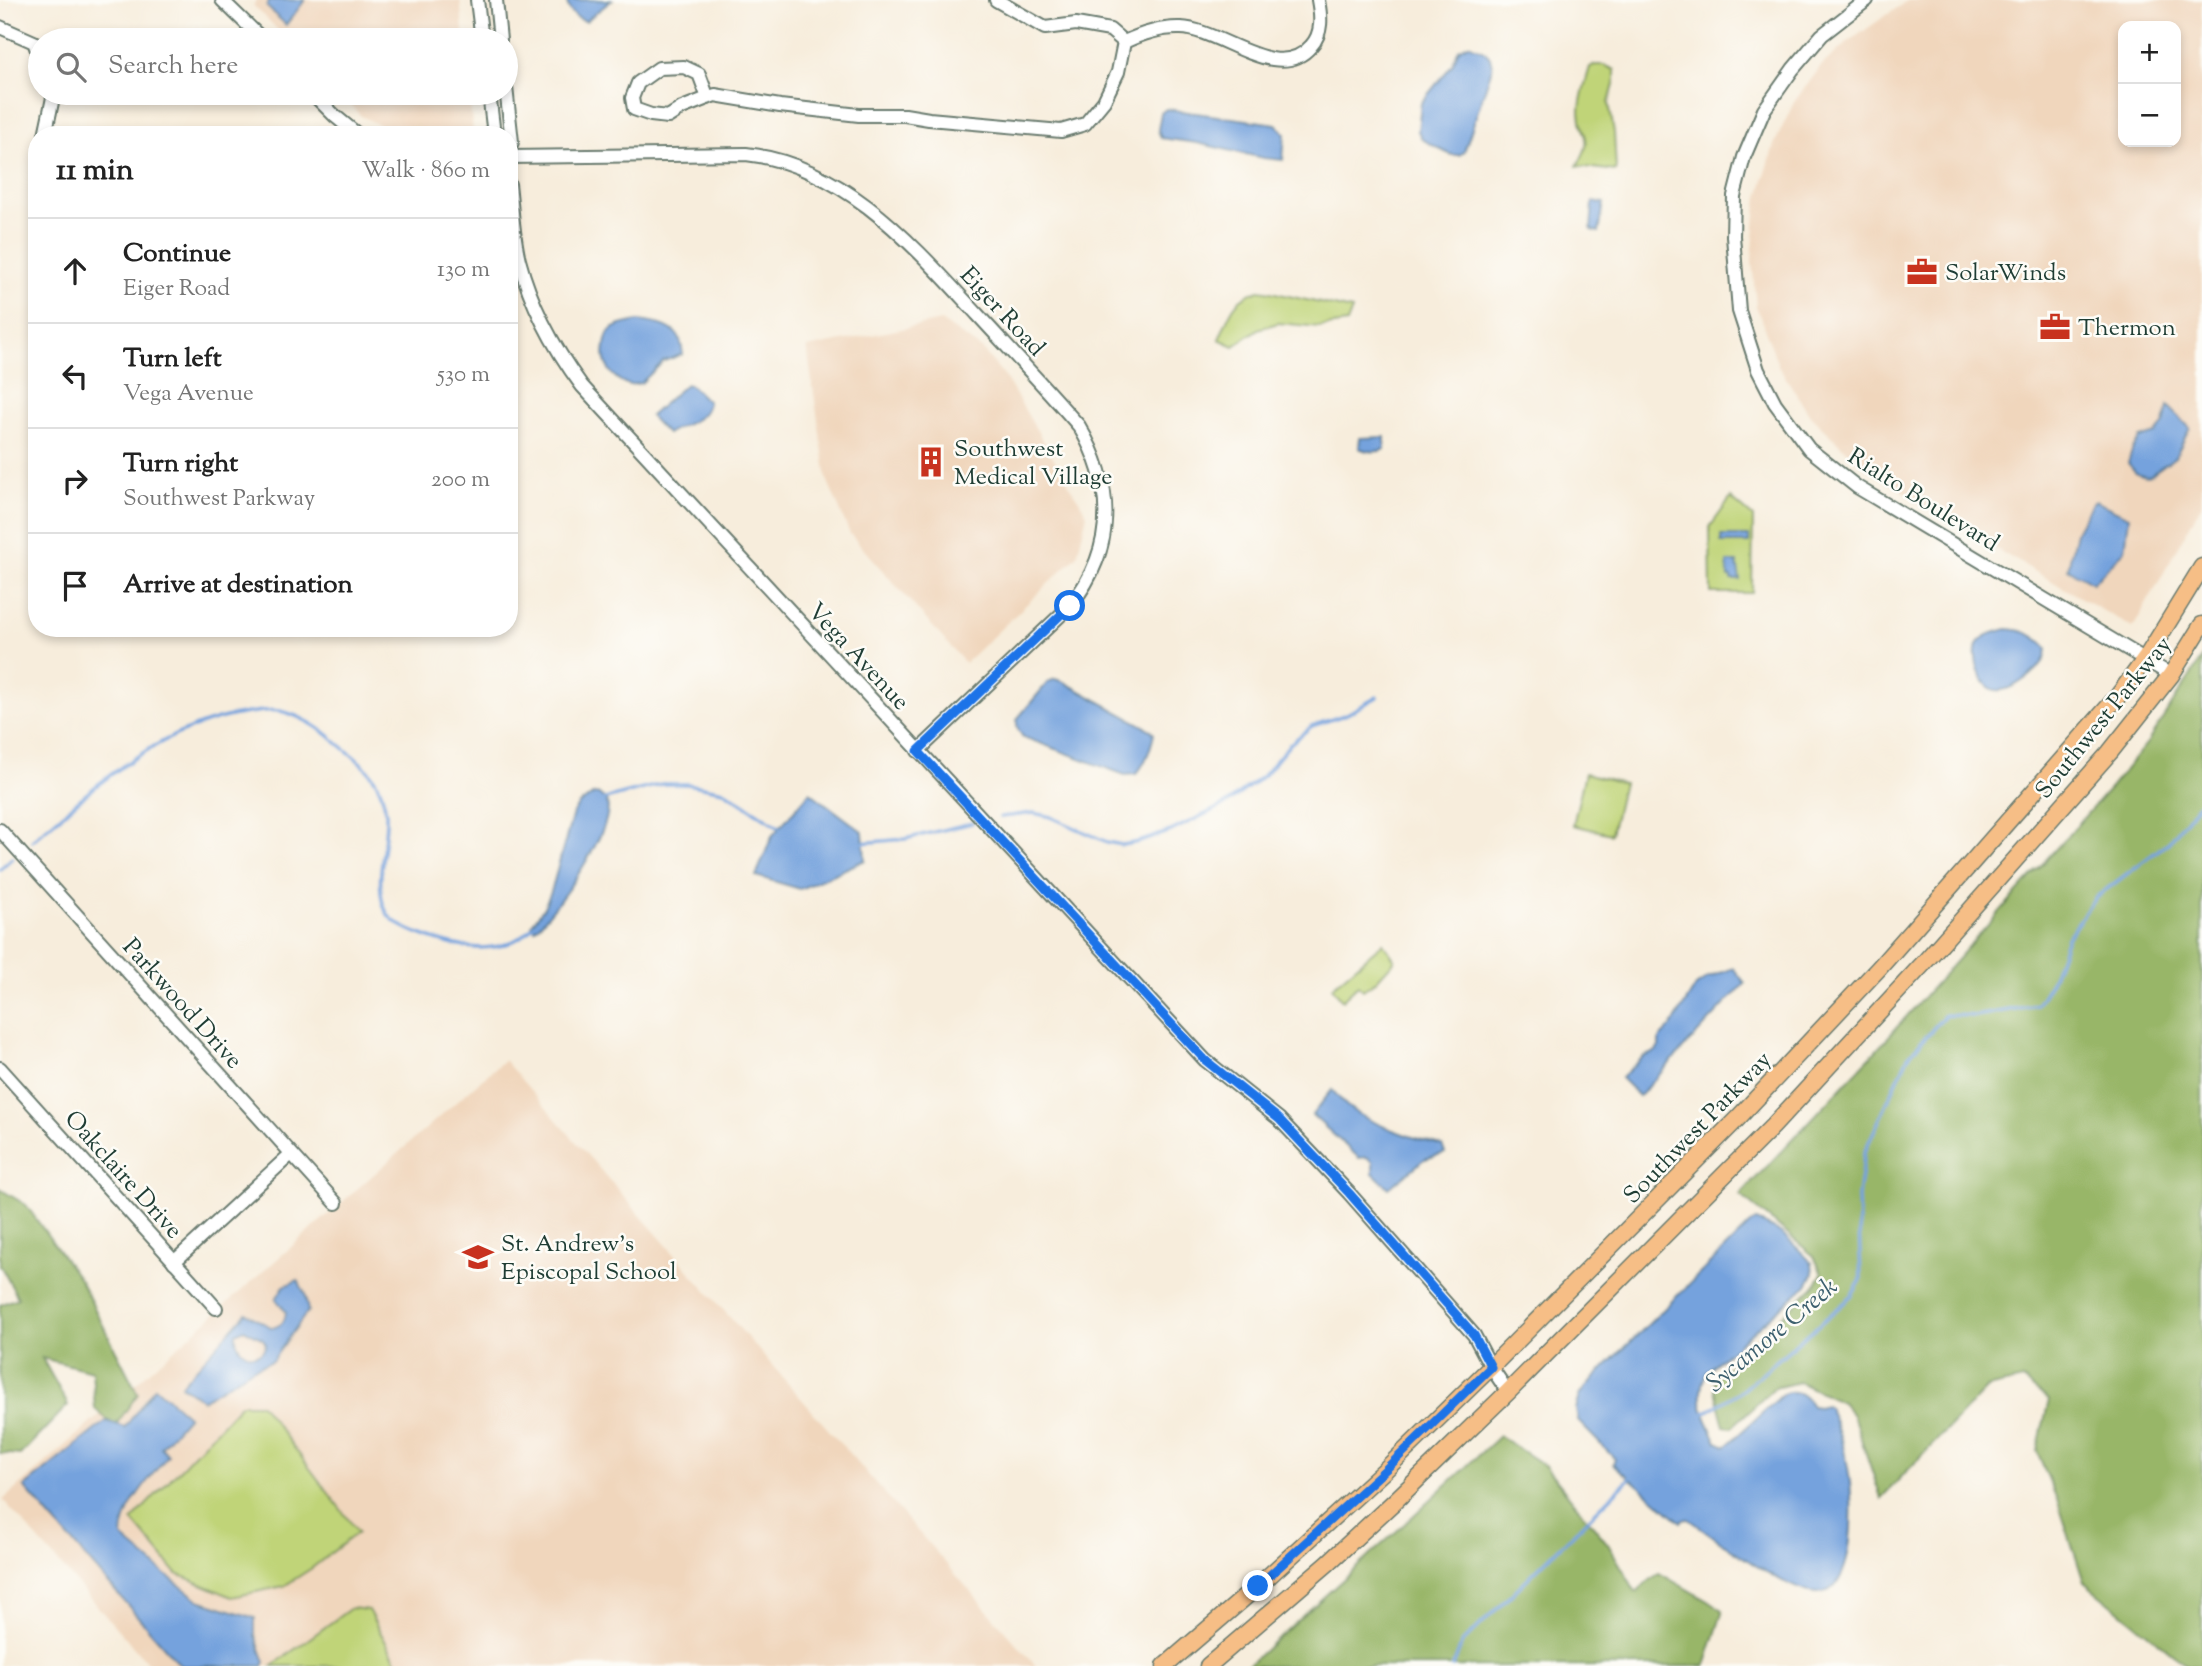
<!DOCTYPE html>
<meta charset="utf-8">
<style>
:root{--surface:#fff;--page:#f2f2f2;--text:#222;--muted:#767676;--line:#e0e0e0}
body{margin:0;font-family:"Sorts Mill Goudy",serif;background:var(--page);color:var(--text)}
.controls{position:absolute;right:21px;top:21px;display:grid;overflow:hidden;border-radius:14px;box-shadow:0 4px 10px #0003}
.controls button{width:63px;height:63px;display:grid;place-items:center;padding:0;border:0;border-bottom:2px solid var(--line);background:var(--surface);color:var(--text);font:35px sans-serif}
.stop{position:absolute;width:21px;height:21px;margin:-16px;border:5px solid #1a73e8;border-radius:50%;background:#fff}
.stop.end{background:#1a73e8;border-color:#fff;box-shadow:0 2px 7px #0008}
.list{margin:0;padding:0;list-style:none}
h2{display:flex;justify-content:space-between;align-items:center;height:91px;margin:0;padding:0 28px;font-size:30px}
h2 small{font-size:23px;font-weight:400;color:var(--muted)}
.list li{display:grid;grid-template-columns:46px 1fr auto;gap:21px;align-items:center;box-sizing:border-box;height:105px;padding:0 28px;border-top:2px solid var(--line)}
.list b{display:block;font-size:26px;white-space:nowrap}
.list p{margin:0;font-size:23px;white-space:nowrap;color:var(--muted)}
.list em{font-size:23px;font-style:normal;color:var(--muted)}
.icon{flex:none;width:38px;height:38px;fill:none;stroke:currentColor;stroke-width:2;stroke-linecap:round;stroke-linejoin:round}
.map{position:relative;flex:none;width:2202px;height:1666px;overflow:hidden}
.search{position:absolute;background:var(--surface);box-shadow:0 4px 10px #0003;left:28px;top:28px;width:490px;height:77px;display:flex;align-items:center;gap:18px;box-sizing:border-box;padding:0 24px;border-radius:38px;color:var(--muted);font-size:26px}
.panel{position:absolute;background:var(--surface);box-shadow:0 4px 10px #0003;left:28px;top:126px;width:490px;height:511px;border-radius:28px}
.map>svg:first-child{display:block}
</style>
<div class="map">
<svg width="2202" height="1666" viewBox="0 0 2202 1666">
<rect width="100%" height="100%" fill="#fdfcf7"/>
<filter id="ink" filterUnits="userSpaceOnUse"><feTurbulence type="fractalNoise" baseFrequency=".0143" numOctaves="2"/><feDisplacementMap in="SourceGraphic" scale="14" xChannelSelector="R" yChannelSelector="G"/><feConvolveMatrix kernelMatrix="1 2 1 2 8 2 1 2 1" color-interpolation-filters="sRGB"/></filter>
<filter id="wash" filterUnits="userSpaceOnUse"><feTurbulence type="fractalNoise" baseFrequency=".00686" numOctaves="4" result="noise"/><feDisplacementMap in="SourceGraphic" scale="28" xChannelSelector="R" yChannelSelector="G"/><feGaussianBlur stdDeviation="1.57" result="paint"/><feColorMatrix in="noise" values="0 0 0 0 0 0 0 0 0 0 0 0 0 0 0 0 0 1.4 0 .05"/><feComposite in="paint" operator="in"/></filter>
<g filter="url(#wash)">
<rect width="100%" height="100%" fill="#f7eddc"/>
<g fill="#f0d6bc" fill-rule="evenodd">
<polygon points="258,0 460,0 464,40 288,40 253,5"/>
<path d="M1908,0h294v504l-69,124 -201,-116 -83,-59 -39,-38 -31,-48 -23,-61 -4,-46 5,-56 17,-59 20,-43 28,-37 26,-23zM2123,26h53v116h-53z"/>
<polygon points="340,93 469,93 473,131 445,135 396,133 361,116"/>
<polygon points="941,321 983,350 1005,377 1087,514 1077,556 965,663 850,534 827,479 807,348"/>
<polygon points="504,1060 1036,1666 150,1666 3,1500"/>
</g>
<g fill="#c0d478" stroke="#708856" stroke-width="2">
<path d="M1595,65h9l11,5v11l-6,22 5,29 2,39 -39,-5c19,-32 4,-26 3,-54 0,-15 6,-31 10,-45z"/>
<path d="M1259,290l7,1 86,19 -5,13 -27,4 -42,-4 -20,6 -24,17 -15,-7c11,-24 12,-40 40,-49z"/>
<polygon points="1731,498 1753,517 1752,593 1711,593 1710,527"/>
<polygon points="1585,773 1623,783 1611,834 1573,825"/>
<polygon points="1383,943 1395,960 1376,981 1363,990 1358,985 1342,1000 1332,987"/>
<polygon points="241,1404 261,1404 358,1532 312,1568 284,1586 232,1597 177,1574 132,1520"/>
<polygon points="351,1608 368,1610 399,1666 272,1666"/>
</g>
<g fill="#98b668" stroke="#5c7a4e" stroke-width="2">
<polygon points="2202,658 2202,1666 2188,1666 2084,1582 2058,1502 2037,1451 2049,1400 2023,1380 1987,1388 1881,1498 1853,1415 1842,1402 1799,1382 1774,1388 1732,1427 1724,1426 1715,1390 1715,1379 1813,1287 1822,1274 1814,1256 1740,1195 1874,1053 2111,787 2147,743"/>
<polygon points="0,1189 26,1205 81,1282 138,1394 115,1426 95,1409 92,1371 42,1358 68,1405 20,1455 0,1453 0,1305 18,1298 0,1265"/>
<polygon points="1499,1436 1545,1466 1608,1544 1636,1592 1659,1573 1723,1610 1705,1666 1247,1666 1398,1530"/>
</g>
<g fill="#74a2dd" stroke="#4a7088" stroke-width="2" fill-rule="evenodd">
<polygon points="269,0 305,0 286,25 267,7"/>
<path d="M567,0h45l-26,21c-10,-2 -19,-11 -19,-21z"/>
<path d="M1468,44c14,6 24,8 24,24l-28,84 -5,3h-7l-7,-3 -23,-13 -4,-8 3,-28 31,-38 7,-16z"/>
<polygon points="1166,109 1276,124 1285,133 1283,160 1263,158 1197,143 1161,138 1158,130 1161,113"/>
<polygon points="1593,202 1604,203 1599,232 1591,230"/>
<path d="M638,321c11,1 33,4 40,15 3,4 4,12 5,18l-19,7 -23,22 -12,2c-17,-6 -28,-21 -24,-39 1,-6 1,-11 6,-16 6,-6 18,-7 27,-9z"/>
<path d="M686,384l6,2 16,16c-3,20 -27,22 -41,32l-17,-18z"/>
<polygon points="2168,406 2190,428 2175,457 2150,475 2146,476 2136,473 2128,463 2133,448 2140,438 2156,433 2164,424"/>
<path d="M1385,437v12c-9,4 -17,3 -26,-1l1,-10z"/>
<polygon points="2095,501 2129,517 2125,550 2093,583 2068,569 2076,532 2092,503"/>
<rect x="1721" y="536" width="28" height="7"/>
<polygon points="1727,562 1737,562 1740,580 1731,580 1731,577 1728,577"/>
<path d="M2008,629c15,1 29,7 39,19 0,11 -8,21 -17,27 -24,19 -44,25 -53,-10 -1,-7 -3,-15 1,-22 6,-9 21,-12 30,-14z"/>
<path d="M1055,679l9,3 87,48 3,4c-3,13 -9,31 -18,40l-11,1 -102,-38c-5,-6 -8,-12 -5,-19l30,-36z"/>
<polygon points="810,792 863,832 865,860 800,889 756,876 772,836"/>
<path d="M594,794l6,1c3,2 6,4 7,8 8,25 -52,109 -72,126l-3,-5 12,-17 7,-15 22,-79 5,-8z"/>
<polygon points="1733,968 1745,983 1639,1096 1621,1078 1643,1057 1655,1052 1659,1047 1659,1039 1671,1027 1696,986 1708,978"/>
<path d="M1332,1090c5,5 10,12 15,16 22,18 68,33 95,39l3,8 -20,6 -36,29 -16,-15v-11l-6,-5 -8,1 -47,-43z"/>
<path d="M1756,1221c23,7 40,25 56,42l1,11 -6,11 -100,86c-14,28 -2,46 10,71l9,4 57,-52c14,-6 22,1 29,12l6,1 7,-2 4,3c8,18 18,47 20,67 4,25 8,118 -31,118 -31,0 -103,-56 -129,-74h-6l-2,3 -68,-58 2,-5 -37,-38 -2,-12 4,-13 9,-13 162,-160z"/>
<path d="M298,1280l7,14 3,17 -36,50 -18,7 -52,32 -21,-15 65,-72 26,15c10,-3 13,-6 14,-16l-10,-13 8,-13zM244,1329l19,10 3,5c-7,22 -33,8 -30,-11z"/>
<path d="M155,1387l33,29 -27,31 7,8c-18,24 -46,51 -46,82l43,37 34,26 56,18v17l10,27 -2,4h-82l-157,-179 82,-66 19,6z"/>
</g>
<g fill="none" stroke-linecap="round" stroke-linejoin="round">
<g stroke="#74a2dd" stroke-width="3.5">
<polyline points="602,803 605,799 662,784 687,784 724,791 782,829"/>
<polyline points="1001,817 1034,813 1051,817 1107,842 1122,845 1139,842 1171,831 1226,804 1263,776 1290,744 1312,726 1347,714 1377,697"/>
<path d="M32,841c62,-55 130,-117 216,-128 10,-1 22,-4 32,-2 19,4 41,17 55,30 18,15 38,29 46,51 2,6 4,14 5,21 2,27 -14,75 1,100 6,11 24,18 35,22 37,14 84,24 113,-11"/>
<polyline points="860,843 905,839 972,823"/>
<polyline points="0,869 12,858"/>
<polyline points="1701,1415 1741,1391 1851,1297 1861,1280 1858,1196 1864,1153 1908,1057 1945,1015 1975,1016 2037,1005 2051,982 2067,938 2095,898 2169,842 2202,799"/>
<polyline points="1453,1666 1462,1643 1633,1475"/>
</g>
</g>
</g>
<g filter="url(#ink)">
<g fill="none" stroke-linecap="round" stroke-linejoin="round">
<g stroke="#6b7b6f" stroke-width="16">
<g id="minor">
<polyline points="222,0 263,40"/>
<polyline points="477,0 482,40"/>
<polyline points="496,0 500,40"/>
<polyline points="1867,0 1822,35 1793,69 1764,110 1744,157 1734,196 1733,236 1739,311 1758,370 1775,403 1809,449 1857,487 2171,675"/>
<polyline points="0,27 34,42 40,58"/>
<path d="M1124,42c17,-8 36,-15 57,-14 39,1 97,57 130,18 12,-13 10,-30 7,-46"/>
<polyline points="506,87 512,142 509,149"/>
<polyline points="312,93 335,116 358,135"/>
<polyline points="489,93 494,135"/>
<polyline points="708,98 699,74 684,67 659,68 638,83 632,98 634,109 651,115 668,117 682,108 715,95 780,106 859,115 905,115 929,119 1061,131 1085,124 1104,101 1118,72 1124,42 1110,30 1076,24 1045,28 996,0"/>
<polyline points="45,135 54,93"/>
<path d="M509,157l237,-3c99,11 168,92 232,161 34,37 68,73 101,111 36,61 37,122 -9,180l-152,145"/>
<path d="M509,184c3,24 4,52 10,76 12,46 35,88 63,126l623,674 74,59 70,74 125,142 17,32 17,25"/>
<polyline points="0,830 336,1203"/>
<polyline points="0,1068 216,1308"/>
<polyline points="174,1262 291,1154"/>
</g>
</g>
<g stroke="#6b7b6f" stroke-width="19">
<g id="major">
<polyline points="1165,1666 1258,1586 1386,1469 1491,1367 1738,1118 1879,968 2118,696 2146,658 2202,567"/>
<polyline points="1208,1666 1328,1563 1396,1500 1508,1392 1773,1126 1922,965 2110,752 2171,675 2202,625"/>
</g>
</g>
<use href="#minor" stroke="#fff" stroke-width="12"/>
<use href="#major" stroke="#f6be86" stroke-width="16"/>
</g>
</g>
<g fill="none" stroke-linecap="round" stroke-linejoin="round" filter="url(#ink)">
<polyline stroke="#1a73e8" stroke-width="9" points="1070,606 918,751 1205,1060 1279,1119 1349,1193 1474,1335 1491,1367 1386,1469 1258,1586"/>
</g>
<defs>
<g id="office-bare" transform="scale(2.415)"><path d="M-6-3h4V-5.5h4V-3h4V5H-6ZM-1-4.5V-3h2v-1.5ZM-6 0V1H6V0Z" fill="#c8321e" stroke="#fdfcf7" stroke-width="2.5" paint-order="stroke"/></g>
<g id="building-bare" transform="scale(2.415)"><path d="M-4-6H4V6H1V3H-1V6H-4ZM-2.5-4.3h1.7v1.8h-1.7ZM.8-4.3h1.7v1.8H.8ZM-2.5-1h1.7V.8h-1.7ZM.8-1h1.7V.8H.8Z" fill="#c8321e" stroke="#fdfcf7" stroke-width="2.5" paint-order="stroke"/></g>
<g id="school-bare" transform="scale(2.415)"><path d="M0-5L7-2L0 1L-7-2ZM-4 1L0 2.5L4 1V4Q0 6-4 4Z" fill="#c8321e" stroke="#fdfcf7" stroke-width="2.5" paint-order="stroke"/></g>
</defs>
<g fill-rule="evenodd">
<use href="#office-bare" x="1922" y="272"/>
<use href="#office-bare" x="2055" y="327"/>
<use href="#building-bare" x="931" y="462"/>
<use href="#school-bare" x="478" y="1257"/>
</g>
<g text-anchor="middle" stroke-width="5" stroke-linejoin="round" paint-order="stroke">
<g font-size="24" fill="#1f3d34" stroke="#fdfcf7" text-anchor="start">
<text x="1945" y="280">SolarWinds</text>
<text x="2078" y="335">Thermon</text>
<text x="954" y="456">Southwest<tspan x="954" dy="28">Medical Village</tspan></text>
<text x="501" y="1251">St. Andrew's<tspan x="501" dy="28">Episcopal School</tspan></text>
</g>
<g font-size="24" fill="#1f3d34" stroke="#fdfcf7">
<text transform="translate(1003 311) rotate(47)" y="8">Eiger Road</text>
<text transform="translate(1924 499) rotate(32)" y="8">Rialto Boulevard</text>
<text transform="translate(859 656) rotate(47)" y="8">Vega Avenue</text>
<text transform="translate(2103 717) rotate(-51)" y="8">Southwest Parkway</text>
<text transform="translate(183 1003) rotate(48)" y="8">Parkwood Drive</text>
<text transform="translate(1697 1127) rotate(-46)" y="8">Southwest Parkway</text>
<text transform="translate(124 1174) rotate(48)" y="8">Oakclaire Drive</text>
</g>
<g font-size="26" font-style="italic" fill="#3d606f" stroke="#fdfcf7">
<text transform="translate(1771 1334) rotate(-40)" y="9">Sycamore Creek</text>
</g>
</g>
</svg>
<div class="controls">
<button>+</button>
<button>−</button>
</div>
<div class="stop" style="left:1070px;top:606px"></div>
<div class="stop end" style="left:1258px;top:1586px"></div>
<div class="search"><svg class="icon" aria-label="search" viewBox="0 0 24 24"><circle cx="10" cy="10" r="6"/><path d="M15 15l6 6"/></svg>Search here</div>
<section class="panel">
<h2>11 min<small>Walk · 860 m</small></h2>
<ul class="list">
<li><svg class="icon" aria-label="ahead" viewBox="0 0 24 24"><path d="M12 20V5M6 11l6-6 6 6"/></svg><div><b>Continue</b><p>Eiger Road</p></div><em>130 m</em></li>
<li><svg class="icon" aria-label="left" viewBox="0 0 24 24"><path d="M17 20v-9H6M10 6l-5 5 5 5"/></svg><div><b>Turn left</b><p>Vega Avenue</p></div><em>530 m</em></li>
<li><svg class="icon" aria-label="right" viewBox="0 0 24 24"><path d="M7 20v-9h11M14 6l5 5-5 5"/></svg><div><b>Turn right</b><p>Southwest Parkway</p></div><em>200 m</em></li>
<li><svg class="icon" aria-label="arrive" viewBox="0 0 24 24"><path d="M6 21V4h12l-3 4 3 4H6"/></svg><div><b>Arrive at destination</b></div></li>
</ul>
</section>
</div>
